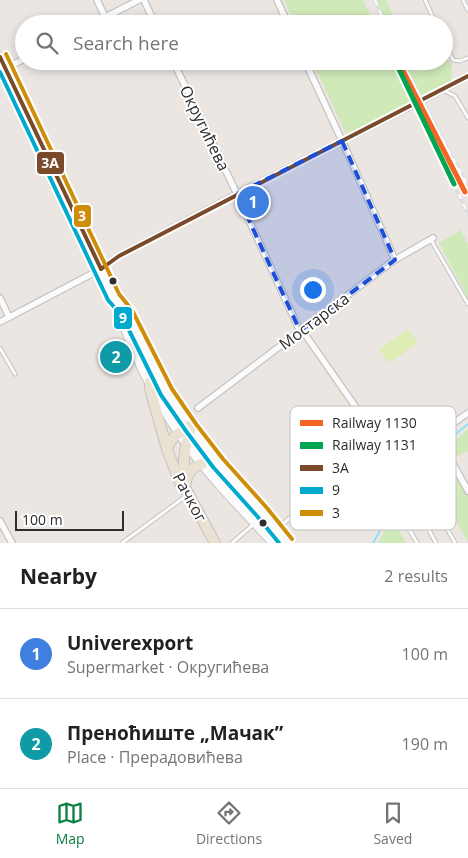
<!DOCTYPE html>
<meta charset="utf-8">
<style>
:root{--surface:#fff;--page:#f2f2f2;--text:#202124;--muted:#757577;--line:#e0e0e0;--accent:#0b8043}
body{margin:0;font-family:"Open Sans",sans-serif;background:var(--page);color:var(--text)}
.scale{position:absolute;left:15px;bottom:12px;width:109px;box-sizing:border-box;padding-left:5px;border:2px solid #2d2d2d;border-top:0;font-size:14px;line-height:18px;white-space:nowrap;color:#2d2d2d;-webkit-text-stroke:4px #fff;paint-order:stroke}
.you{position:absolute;left:312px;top:289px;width:18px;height:18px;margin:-12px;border:4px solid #fff;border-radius:50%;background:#1a73e8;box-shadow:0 0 0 8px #1a73e833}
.badge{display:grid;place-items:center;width:32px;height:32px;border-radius:50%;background:var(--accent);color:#fff;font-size:16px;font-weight:700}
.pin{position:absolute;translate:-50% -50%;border:2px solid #fff;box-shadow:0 1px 5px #0006}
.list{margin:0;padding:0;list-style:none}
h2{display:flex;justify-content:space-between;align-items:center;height:65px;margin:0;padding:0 20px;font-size:21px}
h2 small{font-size:16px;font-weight:400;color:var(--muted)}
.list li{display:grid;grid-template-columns:32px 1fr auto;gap:15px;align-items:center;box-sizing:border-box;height:90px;padding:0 20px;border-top:1px solid var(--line)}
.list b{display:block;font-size:19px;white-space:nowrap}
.list p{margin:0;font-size:16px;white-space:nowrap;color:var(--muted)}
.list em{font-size:16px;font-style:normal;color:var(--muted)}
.icon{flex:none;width:28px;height:28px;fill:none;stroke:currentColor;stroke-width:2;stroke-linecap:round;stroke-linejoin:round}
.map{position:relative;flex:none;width:468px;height:543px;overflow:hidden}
.search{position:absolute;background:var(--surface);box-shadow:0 2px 8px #0003;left:15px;right:15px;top:15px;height:55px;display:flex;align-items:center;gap:12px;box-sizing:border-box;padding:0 18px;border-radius:28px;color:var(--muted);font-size:19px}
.sheet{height:245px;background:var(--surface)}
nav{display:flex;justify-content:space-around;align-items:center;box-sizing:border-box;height:70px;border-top:1px solid var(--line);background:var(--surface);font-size:14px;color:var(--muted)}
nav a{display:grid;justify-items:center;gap:2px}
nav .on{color:var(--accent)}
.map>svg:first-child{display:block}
</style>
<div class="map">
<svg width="468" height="543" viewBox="0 0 468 543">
<rect width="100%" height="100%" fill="#ebe6e2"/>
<g fill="#d0e9b8">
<polygon points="284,0 363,0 374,24 295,24"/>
<polygon points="374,0 386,0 397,24 384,24"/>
<polygon points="447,58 452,66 451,81 418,98 401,61 414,61 420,72 441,61 444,61 444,59"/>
<polygon points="312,61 391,61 410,102 346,134"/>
<polygon points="461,230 468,244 468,298 439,243"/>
<path d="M468,429v22l-19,9 19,34v48l-31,-55 -15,8 -23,34 7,14h-28c7,-11 12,-23 19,-34 20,-29 44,-58 71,-80z"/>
</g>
<polygon fill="#ddedb5" points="408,329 418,343 389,363 379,349"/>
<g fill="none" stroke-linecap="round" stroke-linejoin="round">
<polyline stroke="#8fe2f4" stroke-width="2" points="373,543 389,514 457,433 468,424"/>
<g stroke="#c4c3c3" stroke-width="5">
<g id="service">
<polyline points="425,0 436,24"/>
<polyline points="463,0 468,10"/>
<polyline points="444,43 453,60 460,61 468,58"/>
<polyline points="443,90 455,96 468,118"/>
<polyline points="431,240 468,304"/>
<polyline points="0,348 15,374"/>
<polyline points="428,494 455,543"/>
<polyline points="417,508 436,543"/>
<polyline points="405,522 417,543"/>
<polyline points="277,529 313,498 316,496 319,497 330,515"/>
<polyline points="122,543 186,496"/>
<polyline points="232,543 255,523"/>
</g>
</g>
<g stroke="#c4c3c3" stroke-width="8">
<g id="minor">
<polyline points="97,0 105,17"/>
<polyline points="144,0 155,24"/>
<polyline points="277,0 288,24"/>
<polyline points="92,24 139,0"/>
<polyline points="173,61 237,194 300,331"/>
<polyline points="305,61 344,145 395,260"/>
<polyline points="6,68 24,59"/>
<polyline points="423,100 468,76"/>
<polyline points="0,298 9,317"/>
<polyline points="0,322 101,269 119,256 237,194 413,105"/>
<path d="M302,330l99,142 2,1c13,-3 25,-25 35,-35 9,-10 19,-18 30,-25"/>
<polyline points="198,408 393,261 433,238"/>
<polyline points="452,462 468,491"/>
<polyline points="0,521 12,543"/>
</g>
</g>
<g stroke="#c4c3c3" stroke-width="11">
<g id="secondary">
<path d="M0,57l114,240c16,48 37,95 66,137 27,40 61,74 94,109"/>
<path d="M119,303l8,10c20,40 38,81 65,116 29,40 65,74 95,114"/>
</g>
</g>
<g stroke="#c6c4c3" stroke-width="12">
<g id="primary">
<polyline points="150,382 150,389 167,449 176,473 180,483 187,491 215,543"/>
<path d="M167,449c3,-12 13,-16 22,-23"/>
<path d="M186,481c-5,-18 -1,-36 5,-53"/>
<path d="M186,483c1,-11 6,-15 16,-19"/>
</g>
</g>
<use href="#service" stroke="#fcfbfb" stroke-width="3"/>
<use href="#minor" stroke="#fcfbfb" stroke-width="5.5"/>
<use href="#secondary" stroke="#fcfbfb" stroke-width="9"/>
<use href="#primary" stroke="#e9e2d3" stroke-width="10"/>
<g stroke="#dedee0" stroke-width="4">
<g id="rail">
<polyline points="375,0 385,24"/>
<polyline points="402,61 424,105 468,186"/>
<polyline points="454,184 468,214"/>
</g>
</g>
<use href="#rail" stroke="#fff" stroke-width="2" stroke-dasharray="5.5" stroke-linecap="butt"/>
<g stroke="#fff" stroke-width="8">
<g id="bus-1">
<polyline points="0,57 101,269"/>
<polyline points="101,269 119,256 468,76"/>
</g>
</g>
<g stroke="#fff" stroke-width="8">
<polyline id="bus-2" points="0,72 108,300 122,316 161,395 186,431 213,467 257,516 279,543"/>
</g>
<g stroke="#fff" stroke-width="8">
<polyline id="bus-3" points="6,54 119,294 132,310 172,389 196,424 223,459 267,508 292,539"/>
</g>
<use href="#bus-1" stroke="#7a4b2a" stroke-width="4"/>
<use href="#bus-2" stroke="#00a9ce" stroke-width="4"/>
<use href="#bus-3" stroke="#cf8e09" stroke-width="4"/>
<g stroke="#fff" stroke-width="9">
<polyline id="rail-1" points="398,61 465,192"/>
</g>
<g stroke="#fff" stroke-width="9">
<polyline id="rail-2" points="395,61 454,184"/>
</g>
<use href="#rail-1" stroke="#f26522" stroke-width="5"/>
<use href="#rail-2" stroke="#00a651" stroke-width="5"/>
</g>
<path fill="#1d4ed8" fill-opacity="0.2" stroke="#1d4ed8" stroke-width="4" stroke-dasharray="10 6" stroke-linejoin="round" d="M342,141l53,119 -95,71 -63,-137z"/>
<g fill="#2d2d2d" stroke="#fff" stroke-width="2">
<circle cx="113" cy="281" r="4.5"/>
<circle cx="263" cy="523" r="4.5"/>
</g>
<g text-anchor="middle" stroke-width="4" stroke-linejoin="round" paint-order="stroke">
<g font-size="16" fill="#2d2d2d" stroke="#fff">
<text transform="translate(205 128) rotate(64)" y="6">Округићева</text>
<text transform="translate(314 321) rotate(-37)" y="6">Мостарска</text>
<text transform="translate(190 497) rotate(62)" y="6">Рачког</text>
</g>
</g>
<rect x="290" y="406" width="166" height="124" rx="8" fill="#fff" stroke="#c0c0c0" stroke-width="1"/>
<rect x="300" y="420" width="23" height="6" fill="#f26522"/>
<rect x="300" y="442" width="23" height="7" fill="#00a651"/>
<rect x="300" y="465" width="23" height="6" fill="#7a4b2a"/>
<rect x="300" y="487" width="23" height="7" fill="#00a9ce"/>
<rect x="300" y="510" width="23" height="6" fill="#cf8e09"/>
<g font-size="14" fill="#2d2d2d">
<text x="332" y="428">Railway 1130</text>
<text x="332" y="450">Railway 1131</text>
<text x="332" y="473">3A</text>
<text x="332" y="495">9</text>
<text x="332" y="518">3</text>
</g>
<g stroke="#fff" stroke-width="2">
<rect x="36" y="151" width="29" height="24" rx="5" fill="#7a4b2a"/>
<rect x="73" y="204" width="19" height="24" rx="5" fill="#cf8e09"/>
<rect x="113" y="306" width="20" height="24" rx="5" fill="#00a9ce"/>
</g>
<g font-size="14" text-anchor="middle" font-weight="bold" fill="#fff">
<text x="50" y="168">3A</text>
<text x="82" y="221">3</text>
<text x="123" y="323">9</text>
</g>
</svg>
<div class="scale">100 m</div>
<div class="you"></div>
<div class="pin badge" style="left:253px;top:202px;background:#3f7fe0">1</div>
<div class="pin badge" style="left:116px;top:357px;background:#0f9aa8">2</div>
<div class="search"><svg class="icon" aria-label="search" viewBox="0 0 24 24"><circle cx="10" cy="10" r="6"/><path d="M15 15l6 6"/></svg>Search here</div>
</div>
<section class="sheet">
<h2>Nearby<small>2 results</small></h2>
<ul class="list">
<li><span class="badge" style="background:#3f7fe0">1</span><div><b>Univerexport</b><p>Supermarket · Округићева</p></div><em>100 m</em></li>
<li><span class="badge" style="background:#0f9aa8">2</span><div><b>Преноћиште „Мачак”</b><p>Place · Прерадовићева</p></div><em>190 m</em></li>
</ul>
</section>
<nav>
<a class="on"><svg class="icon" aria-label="map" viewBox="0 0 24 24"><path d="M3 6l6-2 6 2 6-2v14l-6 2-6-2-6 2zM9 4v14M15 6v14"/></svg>Map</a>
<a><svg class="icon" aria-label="directions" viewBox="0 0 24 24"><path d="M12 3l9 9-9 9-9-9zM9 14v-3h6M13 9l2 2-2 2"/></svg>Directions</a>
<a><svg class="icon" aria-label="saved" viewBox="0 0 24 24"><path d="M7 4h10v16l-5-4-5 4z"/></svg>Saved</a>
</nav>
